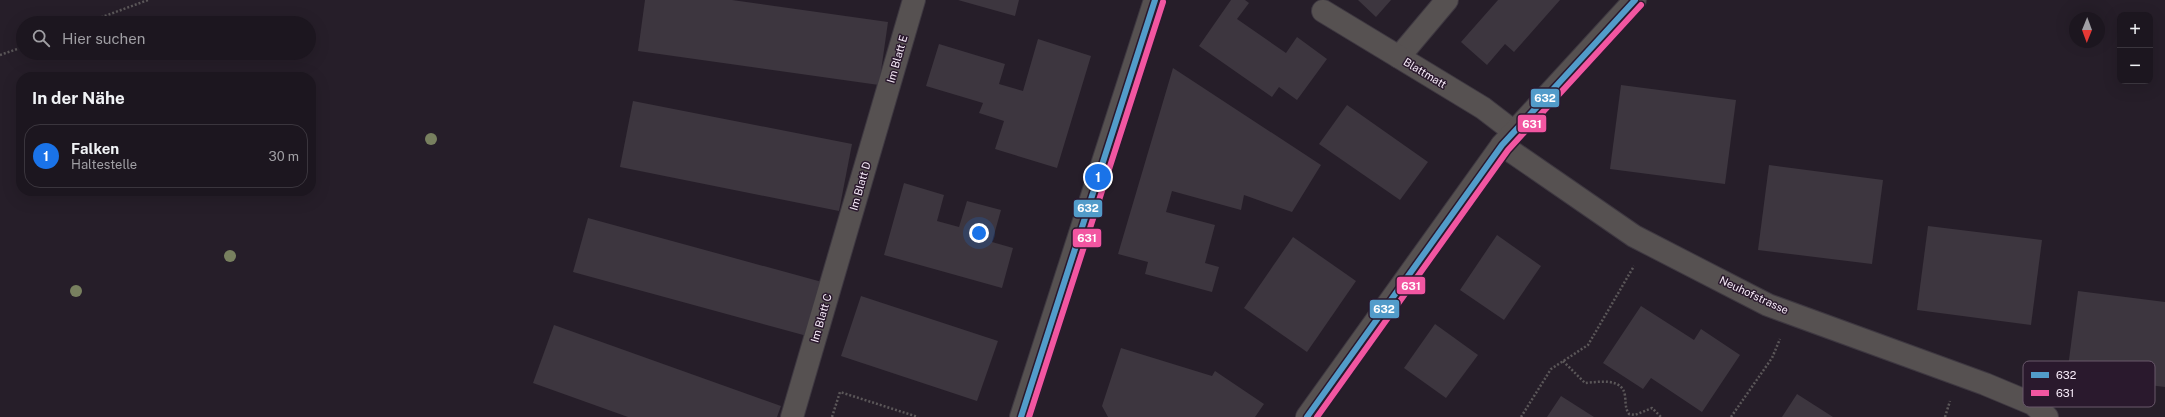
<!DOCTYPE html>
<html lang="de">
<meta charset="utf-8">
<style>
:root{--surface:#1c161f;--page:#251f28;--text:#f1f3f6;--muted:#a09fa4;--line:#3a353d;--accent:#1a73e8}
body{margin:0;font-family:"Public Sans",sans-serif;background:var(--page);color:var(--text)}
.controls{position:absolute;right:12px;top:12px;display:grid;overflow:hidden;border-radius:8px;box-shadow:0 4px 16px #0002}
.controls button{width:36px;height:36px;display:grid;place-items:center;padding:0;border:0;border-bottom:1px solid var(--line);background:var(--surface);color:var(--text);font:20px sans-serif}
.compass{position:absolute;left:2069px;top:12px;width:36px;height:36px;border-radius:50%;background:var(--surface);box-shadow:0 4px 16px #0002;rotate:181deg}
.you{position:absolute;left:979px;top:233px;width:14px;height:14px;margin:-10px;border:3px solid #fff;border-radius:50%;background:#1a73e8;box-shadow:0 0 0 6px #1a73e833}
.badge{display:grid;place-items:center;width:26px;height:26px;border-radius:50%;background:var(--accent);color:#fff;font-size:13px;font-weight:700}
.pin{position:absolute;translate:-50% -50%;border:2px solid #fff;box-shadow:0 1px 4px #0006}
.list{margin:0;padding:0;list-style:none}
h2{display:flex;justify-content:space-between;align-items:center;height:52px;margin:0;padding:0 16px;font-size:17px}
h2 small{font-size:13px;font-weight:400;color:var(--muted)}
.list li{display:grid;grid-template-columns:26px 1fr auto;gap:12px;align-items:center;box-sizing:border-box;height:64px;margin:0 8px 8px;padding:0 8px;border:1px solid var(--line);border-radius:16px}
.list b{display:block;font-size:15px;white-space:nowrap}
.list p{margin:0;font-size:13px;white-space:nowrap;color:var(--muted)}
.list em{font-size:13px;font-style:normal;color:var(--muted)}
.icon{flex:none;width:22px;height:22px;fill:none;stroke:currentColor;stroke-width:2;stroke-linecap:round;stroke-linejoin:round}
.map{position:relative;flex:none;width:2165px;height:417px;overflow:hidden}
.search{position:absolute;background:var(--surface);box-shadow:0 4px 16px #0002;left:16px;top:16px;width:300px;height:44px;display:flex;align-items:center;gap:10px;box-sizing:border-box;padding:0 14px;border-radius:22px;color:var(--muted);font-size:15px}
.panel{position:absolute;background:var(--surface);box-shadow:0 4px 16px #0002;left:16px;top:72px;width:300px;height:124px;border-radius:16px}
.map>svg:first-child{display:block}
</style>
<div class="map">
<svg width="2165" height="417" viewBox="0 0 2165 417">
<rect width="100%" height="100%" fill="#261e29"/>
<g fill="#3d363f">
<polygon points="645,0 732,0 888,22 879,85 638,51"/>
<polygon points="958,0 1019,0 1015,16"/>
<polygon points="1231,0 1245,0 1249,3 1237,19 1286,53 1297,37 1327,59 1297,100 1279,87 1272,97 1199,46"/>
<polygon points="1358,0 1391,0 1376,17"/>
<polygon points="1498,0 1560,0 1514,52 1505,44 1487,65 1461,42"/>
<polygon points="1038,39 1091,56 1057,168 995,149 1004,121 979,113 983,103 926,86 939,44 1005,64 999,84 1023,91"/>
<polygon points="1173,68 1321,165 1292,212 1244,195 1241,210 1172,191 1166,212 1215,225 1205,263 1219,267 1212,292 1145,274 1148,262 1118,254"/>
<polygon points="1621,85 1736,100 1725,184 1610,169"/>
<polygon points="633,101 852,144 839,211 620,167"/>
<polygon points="1347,105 1428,162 1400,200 1319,144"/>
<polygon points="1769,165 1883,180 1872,264 1758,250"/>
<polygon points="904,183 944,195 937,221 959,227 967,201 1001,210 992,242 1013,248 1002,288 884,255"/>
<polygon points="588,218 822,282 807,336 573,272"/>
<polygon points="1928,226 2042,240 2031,325 1917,310"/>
<polygon points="1497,235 1541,266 1504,320 1460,290"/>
<polygon points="1293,237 1356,281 1307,352 1244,308"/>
<polygon points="2078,291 2165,302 2165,387 2067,375"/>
<polygon points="861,296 998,341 977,401 841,356"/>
<polygon points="1641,306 1694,340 1701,329 1740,355 1702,412 1651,378 1643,389 1603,363"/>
<polygon points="1435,324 1478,355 1446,398 1404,368"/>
<polygon points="554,325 781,406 777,417 628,417 533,383"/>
<polygon points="1121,348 1212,376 1215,371 1264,404 1255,417 1108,417 1102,406"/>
<polygon points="1797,394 1833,417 1782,417"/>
<polygon points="1561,396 1594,417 1547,417"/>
</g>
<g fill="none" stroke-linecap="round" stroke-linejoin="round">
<g stroke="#3e3841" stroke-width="24">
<g id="minor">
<polyline points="1447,0 1399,57 1483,108 1513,131"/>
<polyline points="1323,11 1399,57"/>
<polyline points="1502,145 1634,236 1768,305 1985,384 2033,404 2047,417"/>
<polyline points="792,417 914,0"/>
<polyline points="1021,417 1155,0"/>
<polyline points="1307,417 1502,145 1635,0"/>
</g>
</g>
<g stroke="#5b5759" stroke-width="2.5" stroke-dasharray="2 2" stroke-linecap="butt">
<polyline points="86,23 148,0"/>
<polyline points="0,55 23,47"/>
<path d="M1563,361l22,22c13,-1 38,-6 40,13 1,8 0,12 4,18l6,1 17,-7 9,9"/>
<polyline points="832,417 840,392 918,417"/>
<polyline points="1521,417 1551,369 1588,345 1634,266"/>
<polyline points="1731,417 1772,358 1780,339"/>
<polyline points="1945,417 1950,401"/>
</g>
<use href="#minor" stroke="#565151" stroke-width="22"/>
<g stroke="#2a192d" stroke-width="9">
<g id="bus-1">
<polyline points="1021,417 1155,0"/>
<polyline points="1307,417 1502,145 1635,0"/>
</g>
</g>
<g stroke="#2a192d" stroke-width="9">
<g id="bus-2">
<polyline points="1029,417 1163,2"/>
<polyline points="1317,417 1508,150 1641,5"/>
</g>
</g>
<use href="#bus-1" stroke="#529cca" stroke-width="6"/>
<use href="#bus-2" stroke="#f256a1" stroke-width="6"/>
</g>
<g fill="#78805f">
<circle cx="431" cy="139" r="6"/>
<circle cx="230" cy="256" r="6"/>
<circle cx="76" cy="291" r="6"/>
</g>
<g text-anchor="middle" stroke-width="3" stroke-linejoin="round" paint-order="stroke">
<g font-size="11" fill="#f8ecfa" stroke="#2a192d">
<text transform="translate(897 59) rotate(-74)" y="4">Im Blatt E</text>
<text transform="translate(1425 73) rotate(31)" y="4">Blattmatt</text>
<text transform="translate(860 186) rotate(-74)" y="4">Im Blatt D</text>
<text transform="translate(1754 295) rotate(25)" y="4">Neuhofstrasse</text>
<text transform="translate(821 318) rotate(-74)" y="4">Im Blatt C</text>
</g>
</g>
<rect x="2023" y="361" width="132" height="46" rx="6" fill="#2a192d" stroke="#68586a" stroke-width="1"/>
<rect x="2031" y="372" width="18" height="6" fill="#529cca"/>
<rect x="2031" y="390" width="18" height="6" fill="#f256a1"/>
<g font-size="11" fill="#f8ecfa">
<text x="2056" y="379">632</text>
<text x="2056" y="397">631</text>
</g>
<g stroke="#2a192d" stroke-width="1.5">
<rect x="1530" y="88" width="30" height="20" rx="4" fill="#529cca"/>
<rect x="1517" y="114" width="30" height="19" rx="4" fill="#f256a1"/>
<rect x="1073" y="199" width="30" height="19" rx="4" fill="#529cca"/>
<rect x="1072" y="228" width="30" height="20" rx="4" fill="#f256a1"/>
<rect x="1396" y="276" width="30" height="19" rx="4" fill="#f256a1"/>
<rect x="1369" y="299" width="31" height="20" rx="4" fill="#529cca"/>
</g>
<g font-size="11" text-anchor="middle" font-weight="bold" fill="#fff">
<text x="1545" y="102">632</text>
<text x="1532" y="128">631</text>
<text x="1088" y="212">632</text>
<text x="1087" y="242">631</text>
<text x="1411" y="290">631</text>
<text x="1384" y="313">632</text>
</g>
</svg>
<div class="controls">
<button>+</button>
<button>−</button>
</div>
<svg class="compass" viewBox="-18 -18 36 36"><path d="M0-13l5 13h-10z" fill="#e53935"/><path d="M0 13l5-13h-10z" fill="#a09fa4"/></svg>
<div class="you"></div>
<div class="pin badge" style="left:1098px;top:177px">1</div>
<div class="search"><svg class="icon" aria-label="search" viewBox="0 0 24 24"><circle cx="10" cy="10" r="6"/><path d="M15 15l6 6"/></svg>Hier suchen</div>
<section class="panel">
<h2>In der Nähe<small></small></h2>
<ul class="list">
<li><span class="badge">1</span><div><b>Falken</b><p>Haltestelle</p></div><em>30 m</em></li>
</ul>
</section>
</div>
